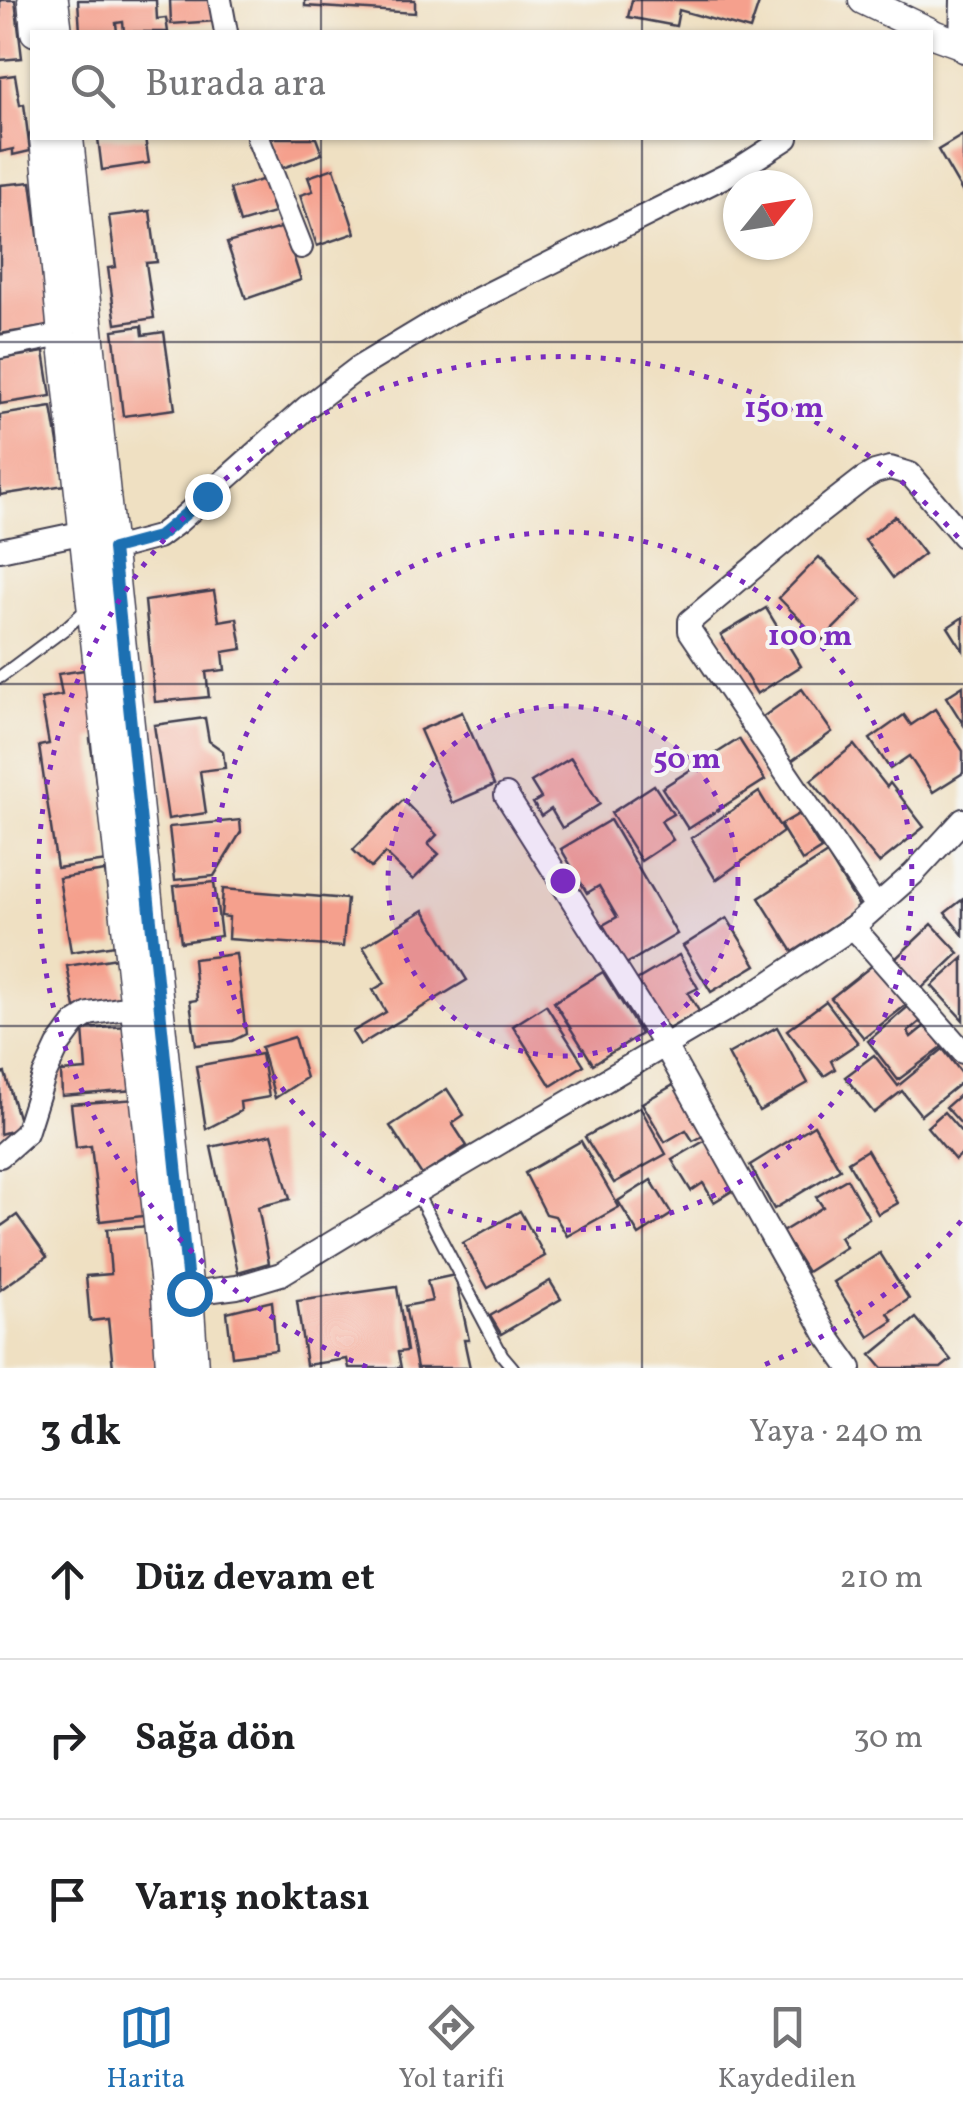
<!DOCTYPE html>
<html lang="tr">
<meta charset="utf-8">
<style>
:root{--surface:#fff;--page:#f6f6f6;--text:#202124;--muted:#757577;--line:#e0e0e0;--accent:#1f6fb2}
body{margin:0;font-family:Vollkorn,serif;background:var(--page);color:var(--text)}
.compass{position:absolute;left:723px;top:170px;width:90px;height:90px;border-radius:50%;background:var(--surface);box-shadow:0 2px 8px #0004;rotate:60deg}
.stop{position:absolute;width:30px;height:30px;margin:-22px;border:8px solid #1f6fb2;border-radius:50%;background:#fff}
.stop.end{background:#1f6fb2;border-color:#fff;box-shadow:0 2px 10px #0008}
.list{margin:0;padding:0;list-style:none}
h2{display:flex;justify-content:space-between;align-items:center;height:130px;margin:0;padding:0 40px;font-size:42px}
h2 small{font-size:32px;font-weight:400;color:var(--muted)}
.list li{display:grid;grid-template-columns:65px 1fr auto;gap:30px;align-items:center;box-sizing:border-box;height:160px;padding:0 40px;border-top:2px solid var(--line)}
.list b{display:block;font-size:38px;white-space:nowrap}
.list em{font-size:32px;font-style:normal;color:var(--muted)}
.icon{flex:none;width:55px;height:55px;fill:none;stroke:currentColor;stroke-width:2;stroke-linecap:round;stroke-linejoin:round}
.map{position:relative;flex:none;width:963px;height:1368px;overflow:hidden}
.search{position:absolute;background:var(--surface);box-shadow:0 2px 8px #0004;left:30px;right:30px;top:30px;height:110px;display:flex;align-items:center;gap:25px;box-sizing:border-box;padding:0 35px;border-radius:0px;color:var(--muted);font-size:38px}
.sheet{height:610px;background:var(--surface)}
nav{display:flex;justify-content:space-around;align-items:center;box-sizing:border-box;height:140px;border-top:2px solid var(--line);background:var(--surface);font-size:28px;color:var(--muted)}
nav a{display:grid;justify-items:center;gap:5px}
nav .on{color:var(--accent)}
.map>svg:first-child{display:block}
</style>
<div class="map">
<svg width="963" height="1368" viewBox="0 0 963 1368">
<rect width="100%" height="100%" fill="#f6f6f2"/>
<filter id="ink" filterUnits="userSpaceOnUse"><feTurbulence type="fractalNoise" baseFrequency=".01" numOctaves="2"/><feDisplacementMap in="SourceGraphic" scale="20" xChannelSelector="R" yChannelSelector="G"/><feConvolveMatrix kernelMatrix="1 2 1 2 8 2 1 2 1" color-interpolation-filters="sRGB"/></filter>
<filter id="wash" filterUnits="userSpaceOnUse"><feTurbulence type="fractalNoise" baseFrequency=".0048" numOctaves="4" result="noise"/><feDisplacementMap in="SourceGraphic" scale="40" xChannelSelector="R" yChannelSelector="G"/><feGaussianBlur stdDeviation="2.25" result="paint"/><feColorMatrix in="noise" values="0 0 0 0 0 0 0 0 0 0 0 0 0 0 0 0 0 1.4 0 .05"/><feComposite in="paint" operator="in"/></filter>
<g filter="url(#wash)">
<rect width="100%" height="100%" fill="#efe0c2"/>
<g id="blocks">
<g fill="#f5a08d">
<polygon points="0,0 15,0 22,58 0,60"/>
<polygon points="78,0 156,0 157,19 166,18 168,32 124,32 123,22 116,23 117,32 80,32"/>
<polygon points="170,0 214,0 216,21 171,24"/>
<polygon points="305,0 415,0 415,13 305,6"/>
<polygon points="632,0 760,0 750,30 679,10 676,26 628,17"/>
<polygon points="15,75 20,105 24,104 30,151 13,155 13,149 0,152 0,77"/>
<polygon points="963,135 963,193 938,150"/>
<polygon points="98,138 145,138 149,163 102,170"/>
<polygon points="269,138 316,138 322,154 280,169"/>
<polygon points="334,168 355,233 317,246 300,195 313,191 308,177"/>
<polygon points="265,179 274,213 240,223 230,189"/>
<polygon points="31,182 50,326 0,334 0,185"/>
<polygon points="150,211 157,262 146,263 154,318 116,324 108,268 116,267 109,216"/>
<polygon points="284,227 301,280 246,299 227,243"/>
<polygon points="142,326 143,335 164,332 175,409 123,416 113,330"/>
<polygon points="44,352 51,396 0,404 0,359"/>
<polygon points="52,407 65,485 0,495 0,415"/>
<polygon points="895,516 924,554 893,578 865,540"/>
<polygon points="819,557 862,600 821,641 779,598"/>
<polygon points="214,591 219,621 237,618 242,649 223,652 225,670 206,672 209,697 155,702 145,601"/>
<polygon points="766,608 801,666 757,694 721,635"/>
<polygon points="963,617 963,651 948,627"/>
<polygon points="91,669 103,734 90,739 107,861 57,868 39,746 49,744 41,699 62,695 58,674"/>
<polygon points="963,686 963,724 946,697"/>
<polygon points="802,689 832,732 790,762 760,719"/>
<polygon points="935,709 963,751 963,773 933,792 909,756 890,769 870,739 904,715 911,725"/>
<polygon points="462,712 494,785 452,803 420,730"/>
<polygon points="205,718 209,741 223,751 225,768 200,771 206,813 168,819 154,725"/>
<polygon points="739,739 765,780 688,829 662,788"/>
<polygon points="854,745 887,787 890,783 924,827 879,863 811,780"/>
<polygon points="571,758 600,804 562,828 551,809 541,816 533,803 541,798 531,782"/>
<polygon points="654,785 673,814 661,821 673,840 641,861 611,813"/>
<polygon points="759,792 783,832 716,880 691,838"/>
<polygon points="403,800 437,835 428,844 439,854 413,880 385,853 371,868 353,850"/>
<polygon points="799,814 821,849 802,861 780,825"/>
<polygon points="240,820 241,832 214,876 175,880 169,827"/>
<polygon points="610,820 677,934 626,964 603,925 617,917 599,886 587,893 561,849"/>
<polygon points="827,854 860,908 793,952 759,898"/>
<polygon points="105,871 115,945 71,952 59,878"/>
<polygon points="214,882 221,936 181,942 174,886"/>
<polygon points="223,889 347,899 343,947 228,939 229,917 221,916"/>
<polygon points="963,899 963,935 945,913"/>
<polygon points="424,910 467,980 360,1045 352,1032 386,1012 373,990 385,983 363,947"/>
<polygon points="727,918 756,965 711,992 683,946"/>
<polygon points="932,924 959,953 921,989 894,960"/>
<polygon points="236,954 246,1034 232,1041 196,1045 190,1001 197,1000 193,959"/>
<polygon points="679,955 698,988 688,993 699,1011 665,1031 635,981"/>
<polygon points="117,958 124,999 75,1008 67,966"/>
<polygon points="963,958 963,1020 932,986"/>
<polygon points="874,964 906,1005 864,1038 831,998"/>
<polygon points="603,972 641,1034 593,1064 554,1002"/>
<polygon points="826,1001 858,1043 831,1061 835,1069 824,1076 787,1030"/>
<polygon points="546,1005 584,1065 551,1086 513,1026"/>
<polygon points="910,1005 922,1020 908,1032 911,1037 927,1024 942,1047 898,1080 868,1041"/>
<polygon points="129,1026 134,1090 62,1096 61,1072 86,1070 83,1029"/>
<polygon points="777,1027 808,1083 759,1111 728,1054"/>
<polygon points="294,1037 306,1078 275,1098 261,1047"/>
<polygon points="943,1049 963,1075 963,1081 921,1115 902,1091 874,1113 845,1077 874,1055 898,1086"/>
<polygon points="261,1054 269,1097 240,1102 241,1111 206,1129 196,1066"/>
<polygon points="5,1073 21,1128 0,1134 0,1074"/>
<polygon points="677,1083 707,1134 693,1141 686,1130 665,1142 642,1103"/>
<polygon points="447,1089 464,1115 452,1123 467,1146 422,1175 390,1126"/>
<polygon points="963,1092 963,1126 946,1107"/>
<polygon points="137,1099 152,1215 100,1221 91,1146 76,1148 71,1104"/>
<polygon points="640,1107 666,1154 614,1183 585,1137"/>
<polygon points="944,1112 963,1134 963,1153 955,1160 927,1127"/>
<polygon points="814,1125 840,1169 774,1209 750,1165"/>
<polygon points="272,1134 290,1199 258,1207 269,1263 238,1272 211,1147"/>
<polygon points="706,1140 735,1189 714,1202 703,1183 691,1191 672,1160"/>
<polygon points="581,1141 619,1207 567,1236 555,1216 546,1214 525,1173"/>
<polygon points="867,1150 898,1203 878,1214 848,1162"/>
<polygon points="847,1179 869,1218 840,1237 846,1247 807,1272 782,1232 823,1207 816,1197"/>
<polygon points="651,1180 672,1214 639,1235 618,1201"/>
<polygon points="520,1211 545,1256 488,1288 463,1243"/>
<polygon points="17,1215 47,1257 0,1290 0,1227"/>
<polygon points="150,1226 156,1368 113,1368 108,1319 90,1321 86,1276 111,1274 107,1229"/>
<polygon points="880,1253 909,1299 888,1313 893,1321 869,1337 834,1282"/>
<polygon points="455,1275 469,1340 464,1340 470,1368 417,1368 405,1306 432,1301 427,1281"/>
<polygon points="550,1281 561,1299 501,1334 490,1316"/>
<polygon points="397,1287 407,1351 398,1352 401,1368 349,1368 347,1359 306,1365 297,1301"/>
<polygon points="272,1301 276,1350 232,1356 227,1312"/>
<polygon points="916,1318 951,1360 941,1368 882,1368 871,1355"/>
</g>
</g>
</g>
<g filter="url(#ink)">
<use href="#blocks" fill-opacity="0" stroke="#413e4f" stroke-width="2.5"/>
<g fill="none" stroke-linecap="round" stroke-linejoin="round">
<g stroke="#413e4f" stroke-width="15">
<g id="service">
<polyline points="0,677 67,627 87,609"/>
<polyline points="416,1192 502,1355 513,1368"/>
</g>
</g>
<g stroke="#413e4f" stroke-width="26">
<g id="minor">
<polyline points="220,0 226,32"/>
<polyline points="962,0 961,44 963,51"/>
<polyline points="258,138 301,247"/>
<polyline points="0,347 62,335"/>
<polyline points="113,549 158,537 178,522 307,407 358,368 446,315 739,169 787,138"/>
<polyline points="0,550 85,532"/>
<polyline points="506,795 665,1046 828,1337 850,1368"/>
<polyline points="876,906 690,631 690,621 805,524 863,479 875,472 890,468 910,474 963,536"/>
<polyline points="853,927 963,1052"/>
<polyline points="0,1156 26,1133 44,1076 58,1046 75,1023 89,1014 136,1006"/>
<polyline points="175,1295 237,1287 281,1274 416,1192 759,990 853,927 913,874 963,820"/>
</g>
</g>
<g stroke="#413e4f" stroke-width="31">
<g id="tertiary">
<polyline points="32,0 35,32"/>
<polyline points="54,0 58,32"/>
<polyline points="863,0 930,32"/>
<polyline points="930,33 963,45"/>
<polyline points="44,138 62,335 166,1296 170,1368"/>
<polyline points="69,138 189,1293 194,1368"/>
</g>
</g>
<use href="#service" stroke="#fff" stroke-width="11"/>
<use href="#minor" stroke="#fff" stroke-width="22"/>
<use href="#tertiary" stroke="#fff" stroke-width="28"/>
</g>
</g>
<g fill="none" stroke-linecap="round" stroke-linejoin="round" filter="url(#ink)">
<polyline stroke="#1f6fb2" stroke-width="12" points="189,1293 113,549 158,537 207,496"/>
</g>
<path fill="none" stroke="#22223b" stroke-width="2.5" stroke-opacity="0.55" d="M321,0v32M642,0v32M321,138v1230M642,138v1230M0,342h963M0,684h963M0,1026h963"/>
<circle cx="563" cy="881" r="175" fill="#7b2cbf" fill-opacity=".12"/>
<g fill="none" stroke="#7b2cbf" stroke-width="5" stroke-dasharray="5 10">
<circle cx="563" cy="881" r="175"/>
<circle cx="563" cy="881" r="349"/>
<path d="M961 1221A524 524 0 0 1 759 1367M367 1367A524 524 0 1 1 961 541"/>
</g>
<circle cx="563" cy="881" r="15" fill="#7b2cbf" stroke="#f6f6f2" stroke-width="5"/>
<g font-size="30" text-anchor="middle" font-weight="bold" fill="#7b2cbf" stroke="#f6f6f2" stroke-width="8" stroke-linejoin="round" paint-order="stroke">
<text x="784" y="417">150 m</text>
<text x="810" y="645">100 m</text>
<text x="687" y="768">50 m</text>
</g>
</svg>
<svg class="compass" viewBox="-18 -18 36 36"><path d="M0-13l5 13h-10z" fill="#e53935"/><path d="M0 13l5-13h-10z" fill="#757577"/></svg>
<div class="stop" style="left:189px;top:1293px"></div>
<div class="stop end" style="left:207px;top:496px"></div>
<div class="search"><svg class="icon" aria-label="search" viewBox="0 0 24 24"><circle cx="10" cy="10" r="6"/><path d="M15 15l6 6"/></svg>Burada ara</div>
</div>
<section class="sheet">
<h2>3 dk<small>Yaya · 240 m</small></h2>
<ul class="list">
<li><svg class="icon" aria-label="ahead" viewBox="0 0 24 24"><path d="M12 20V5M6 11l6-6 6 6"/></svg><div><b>Düz devam et</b></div><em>210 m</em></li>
<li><svg class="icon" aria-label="right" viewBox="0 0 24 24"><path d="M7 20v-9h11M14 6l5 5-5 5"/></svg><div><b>Sağa dön</b></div><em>30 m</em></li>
<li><svg class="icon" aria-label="arrive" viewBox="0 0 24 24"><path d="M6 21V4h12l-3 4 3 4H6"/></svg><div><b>Varış noktası</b></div></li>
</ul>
</section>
<nav>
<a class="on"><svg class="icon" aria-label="map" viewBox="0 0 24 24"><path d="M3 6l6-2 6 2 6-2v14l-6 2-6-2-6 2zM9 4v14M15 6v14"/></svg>Harita</a>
<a><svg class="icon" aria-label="directions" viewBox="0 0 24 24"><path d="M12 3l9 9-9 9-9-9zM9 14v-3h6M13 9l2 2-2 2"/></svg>Yol tarifi</a>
<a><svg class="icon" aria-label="saved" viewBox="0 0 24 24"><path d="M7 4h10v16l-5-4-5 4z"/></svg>Kaydedilen</a>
</nav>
